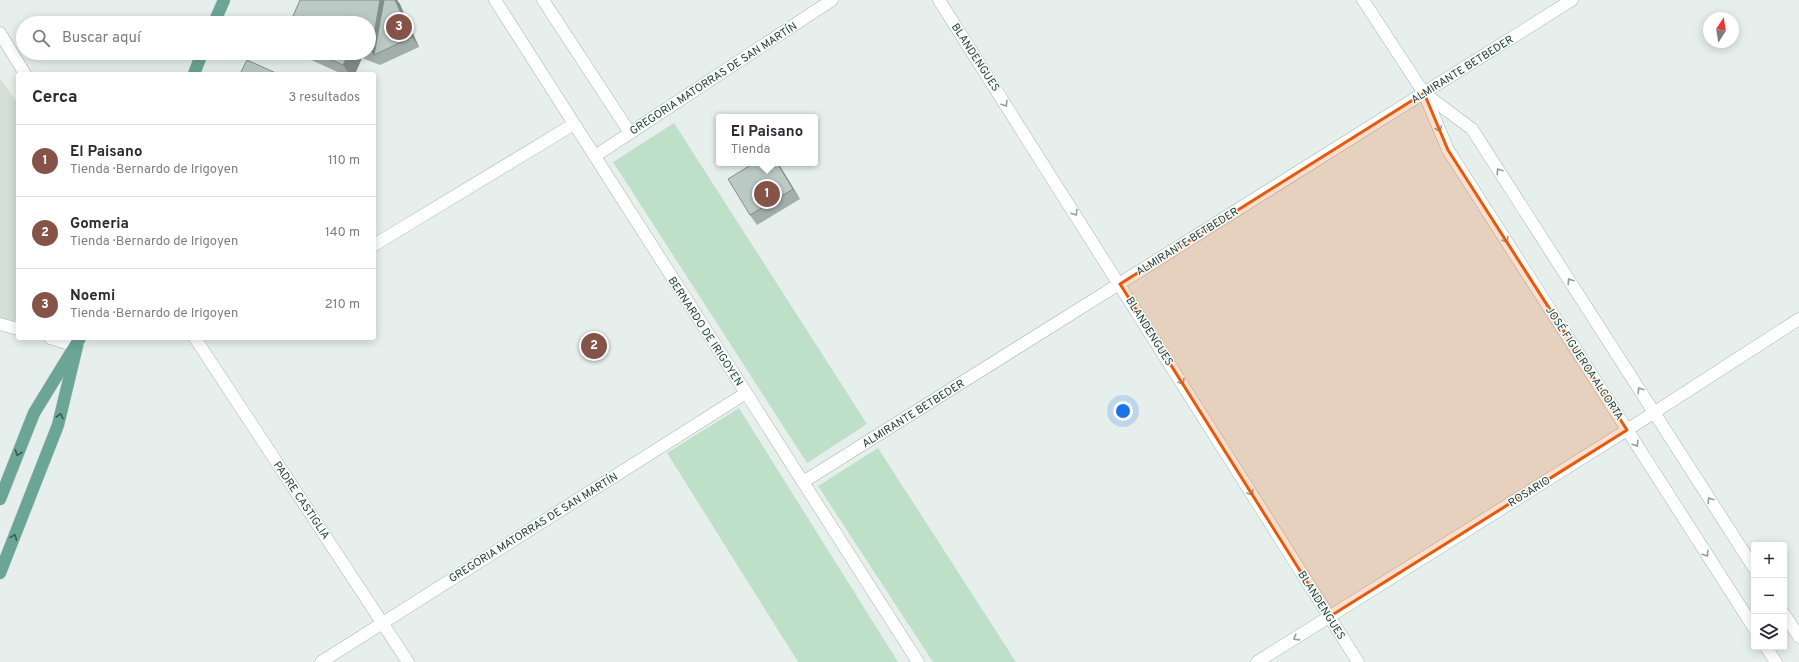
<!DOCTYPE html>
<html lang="es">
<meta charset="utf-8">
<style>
:root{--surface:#fff;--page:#f7f7f7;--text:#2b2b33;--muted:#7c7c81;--line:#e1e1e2;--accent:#855347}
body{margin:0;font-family:Overpass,sans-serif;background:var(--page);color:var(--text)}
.controls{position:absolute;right:12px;bottom:12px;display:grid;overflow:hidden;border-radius:4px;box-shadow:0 2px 10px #0003}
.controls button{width:36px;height:36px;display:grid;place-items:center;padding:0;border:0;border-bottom:1px solid var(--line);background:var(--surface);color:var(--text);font:20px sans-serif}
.compass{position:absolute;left:1703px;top:12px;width:36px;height:36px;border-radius:50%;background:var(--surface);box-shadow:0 2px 10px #0003;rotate:12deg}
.you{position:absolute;left:1123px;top:411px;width:14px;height:14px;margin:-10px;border:3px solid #fff;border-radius:50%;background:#1a73e8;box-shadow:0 0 0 6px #1a73e833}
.badge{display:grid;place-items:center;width:26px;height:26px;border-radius:50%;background:var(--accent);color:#fff;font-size:13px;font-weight:700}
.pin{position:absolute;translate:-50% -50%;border:2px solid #fff;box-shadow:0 1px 4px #0006}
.popup{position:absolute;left:716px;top:114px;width:102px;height:52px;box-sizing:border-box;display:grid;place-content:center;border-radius:4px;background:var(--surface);filter:drop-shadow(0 1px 3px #0005);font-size:13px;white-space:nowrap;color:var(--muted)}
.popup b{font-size:15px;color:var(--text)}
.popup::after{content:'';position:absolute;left:50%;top:100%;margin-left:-8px;border:8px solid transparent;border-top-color:var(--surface)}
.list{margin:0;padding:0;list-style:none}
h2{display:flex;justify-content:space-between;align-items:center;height:52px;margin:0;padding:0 16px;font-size:17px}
h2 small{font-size:13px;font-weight:400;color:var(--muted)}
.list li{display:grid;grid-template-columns:26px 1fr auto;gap:12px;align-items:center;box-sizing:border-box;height:72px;padding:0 16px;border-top:1px solid var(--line)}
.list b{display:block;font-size:15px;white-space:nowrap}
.list p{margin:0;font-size:13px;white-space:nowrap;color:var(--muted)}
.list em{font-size:13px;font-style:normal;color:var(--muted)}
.icon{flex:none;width:22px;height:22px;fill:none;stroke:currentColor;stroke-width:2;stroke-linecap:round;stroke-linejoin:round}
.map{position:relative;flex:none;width:1799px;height:662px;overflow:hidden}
.search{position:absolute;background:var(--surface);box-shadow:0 2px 10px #0003;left:16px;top:16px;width:360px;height:44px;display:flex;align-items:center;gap:10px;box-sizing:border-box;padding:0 14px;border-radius:22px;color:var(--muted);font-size:15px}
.panel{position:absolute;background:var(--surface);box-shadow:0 2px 10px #0003;left:16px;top:72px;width:360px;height:268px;border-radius:4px}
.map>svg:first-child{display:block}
</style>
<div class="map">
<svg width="1799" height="662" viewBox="0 0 1799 662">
<rect width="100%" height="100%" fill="#e6efeb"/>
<polygon fill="#d4dfda" points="0,78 18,104 18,320 0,323"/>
<g fill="#bfe0c8">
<polygon points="674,123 867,424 807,463 613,162"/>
<polygon points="739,408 898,662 798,662 667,453"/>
<polygon points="878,448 1016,662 933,662 818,486"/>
</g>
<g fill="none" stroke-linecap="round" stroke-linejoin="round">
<g stroke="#a8b8b2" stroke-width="13">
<g id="minor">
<polyline points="495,0 918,662"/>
<polyline points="543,0 630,133"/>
<polyline points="939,0 1358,662"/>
<polyline points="1363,0 1424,93 1448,150 1754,628"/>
<polyline points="0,33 25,74"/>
<polyline points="1425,94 1472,129 1754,568"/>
<polyline points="595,156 832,0"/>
<polyline points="374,245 574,124"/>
<polyline points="0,324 18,329"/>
<polyline points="50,338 77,346"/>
<polyline points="195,338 408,662"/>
<polyline points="803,482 1572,0"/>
<polyline points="1784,614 1799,637"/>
<polyline points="1766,647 1776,662"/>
<polyline points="321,662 746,393"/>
<polyline points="1257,662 1627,430 1799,319"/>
</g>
</g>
<g stroke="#c2cac8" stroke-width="13">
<g id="major">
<polyline points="214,23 224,0"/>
<polyline points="194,74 202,53"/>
<polyline points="0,499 34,413 80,338"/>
<polyline points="0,573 58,425 77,346"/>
</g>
</g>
<use href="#minor" stroke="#fff" stroke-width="12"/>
<use href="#major" stroke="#6aa596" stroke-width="12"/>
</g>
<g fill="#a1aea9">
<polygon points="300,0 397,0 419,47 380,65 362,58 355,74 342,74 296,53 369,53 369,23"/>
<polygon points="754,163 778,163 800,199 757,225 750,215"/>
</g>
<g fill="#838d89">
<polygon points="380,0 386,0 374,55 371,51"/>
<polygon points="395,0 397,0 400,4 419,47 412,37"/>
<polygon points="349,53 359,53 362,58 355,74 349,74 343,65"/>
<polygon points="777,163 778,163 800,199 793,189"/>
</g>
<g fill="#bbcac4" stroke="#838d89">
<polygon points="300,0 380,0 371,51 369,50 369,23 290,23"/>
<polygon points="384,0 395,0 412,37 374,55"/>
<polygon points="316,53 349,53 343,65"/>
<polygon points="247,60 278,74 240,74"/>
<polygon points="754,163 777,163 793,189 750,215 728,179"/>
</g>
<defs><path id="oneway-chevron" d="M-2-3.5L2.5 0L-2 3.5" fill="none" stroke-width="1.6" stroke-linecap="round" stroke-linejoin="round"/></defs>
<g stroke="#92a09c">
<use href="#oneway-chevron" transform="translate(1005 104) rotate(57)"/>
<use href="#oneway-chevron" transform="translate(1439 129) rotate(67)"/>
<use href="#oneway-chevron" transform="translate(1499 171) rotate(-123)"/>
<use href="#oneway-chevron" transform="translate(1075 213) rotate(57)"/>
<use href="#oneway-chevron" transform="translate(1506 240) rotate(57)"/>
<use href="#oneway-chevron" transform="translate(1570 281) rotate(-123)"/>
<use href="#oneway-chevron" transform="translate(1182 382) rotate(58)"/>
<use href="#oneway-chevron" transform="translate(1640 390) rotate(-123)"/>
<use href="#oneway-chevron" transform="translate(1636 444) rotate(57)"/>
<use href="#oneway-chevron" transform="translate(1251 493) rotate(58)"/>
<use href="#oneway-chevron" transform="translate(1710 500) rotate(-123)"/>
<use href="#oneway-chevron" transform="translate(1706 554) rotate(57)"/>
<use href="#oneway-chevron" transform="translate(1296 638) rotate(148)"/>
</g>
<g stroke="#365b51">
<use href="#oneway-chevron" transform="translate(60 416) rotate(-77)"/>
<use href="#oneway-chevron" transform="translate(18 453) rotate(111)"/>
<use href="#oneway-chevron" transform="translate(14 537) rotate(-69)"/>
</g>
<path fill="#e8590c" fill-opacity="0.2" stroke="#e8590c" stroke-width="3" stroke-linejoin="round" d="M1424,93l24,57 179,280 -298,187 -209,-333z"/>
<g text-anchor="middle" stroke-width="3" stroke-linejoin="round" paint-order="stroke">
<g font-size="11" fill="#24423a" stroke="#f7fbf9">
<text transform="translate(976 57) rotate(57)" y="4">BLANDENGUES</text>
<text transform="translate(1462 69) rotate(-32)" y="4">ALMIRANTE BETBEDER</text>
<text transform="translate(713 78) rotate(-33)" y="4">GREGORIA MATORRAS DE SAN MARTÍN</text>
<text transform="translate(1187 241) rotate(-32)" y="4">ALMIRANTE BETBEDER</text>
<text transform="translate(706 331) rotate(57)" y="4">BERNARDO DE IRIGOYEN</text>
<text transform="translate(1150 331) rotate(58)" y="4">BLANDENGUES</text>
<text transform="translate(1585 363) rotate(57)" y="4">JOSÉ FIGUEROA ALCORTA</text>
<text transform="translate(913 413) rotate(-32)" y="4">ALMIRANTE BETBEDER</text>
<text transform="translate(1529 491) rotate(-32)" y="4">ROSARIO</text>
<text transform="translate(302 500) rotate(56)" y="4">PADRE CASTIGLIA</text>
<text transform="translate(533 527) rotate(-32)" y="4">GREGORIA MATORRAS DE SAN MARTÍN</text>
<text transform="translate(1322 605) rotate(58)" y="4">BLANDENGUES</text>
</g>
</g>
</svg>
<div class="controls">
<button>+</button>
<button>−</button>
<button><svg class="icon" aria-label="layers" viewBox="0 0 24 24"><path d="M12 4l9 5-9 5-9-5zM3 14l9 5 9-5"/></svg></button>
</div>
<svg class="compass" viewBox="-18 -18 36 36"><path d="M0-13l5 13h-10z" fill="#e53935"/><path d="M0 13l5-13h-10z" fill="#7c7c81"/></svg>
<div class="you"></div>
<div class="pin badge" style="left:767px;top:194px">1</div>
<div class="popup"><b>El Paisano</b>Tienda</div>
<div class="pin badge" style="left:594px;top:346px">2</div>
<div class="pin badge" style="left:399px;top:27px">3</div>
<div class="search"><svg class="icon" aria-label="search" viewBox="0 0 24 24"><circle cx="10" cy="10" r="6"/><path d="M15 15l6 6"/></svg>Buscar aquí</div>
<section class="panel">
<h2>Cerca<small>3 resultados</small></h2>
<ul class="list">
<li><span class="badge">1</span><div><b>El Paisano</b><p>Tienda · Bernardo de Irigoyen</p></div><em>110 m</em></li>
<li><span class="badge">2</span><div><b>Gomeria</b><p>Tienda · Bernardo de Irigoyen</p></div><em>140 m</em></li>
<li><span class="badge">3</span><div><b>Noemi</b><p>Tienda · Bernardo de Irigoyen</p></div><em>210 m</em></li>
</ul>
</section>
</div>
